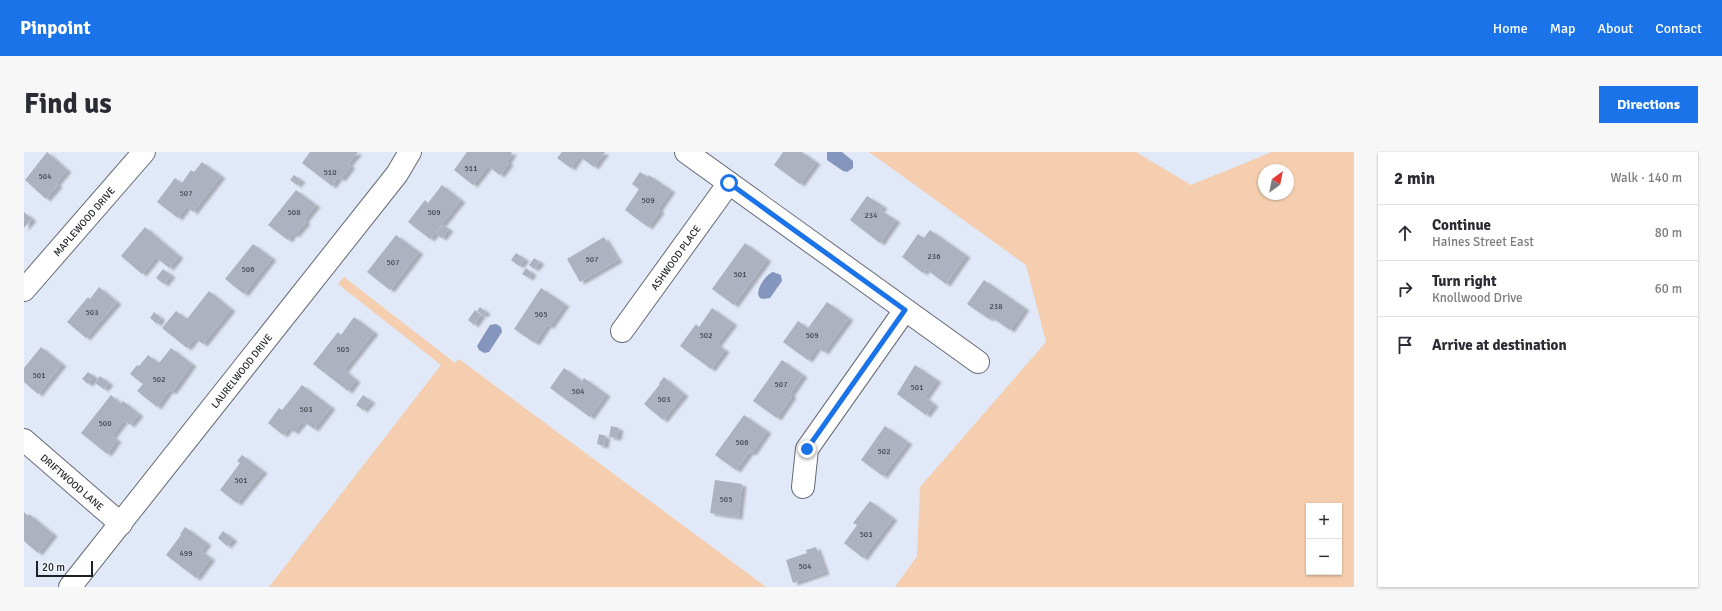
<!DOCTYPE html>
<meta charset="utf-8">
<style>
:root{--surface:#fff;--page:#f7f7f7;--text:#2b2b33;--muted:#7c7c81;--line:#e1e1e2;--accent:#1a73e8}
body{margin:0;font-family:Signika,sans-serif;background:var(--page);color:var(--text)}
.controls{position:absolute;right:12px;bottom:12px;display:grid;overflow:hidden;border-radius:0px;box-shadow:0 1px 3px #0004}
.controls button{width:36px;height:36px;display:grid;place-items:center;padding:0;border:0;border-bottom:1px solid var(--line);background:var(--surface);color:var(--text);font:20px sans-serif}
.compass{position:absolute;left:1234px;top:12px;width:36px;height:36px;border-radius:50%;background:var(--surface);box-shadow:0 1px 3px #0004;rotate:32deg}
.scale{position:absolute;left:12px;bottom:10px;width:57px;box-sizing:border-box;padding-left:4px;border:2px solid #1d2025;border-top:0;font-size:11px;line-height:14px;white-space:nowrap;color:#1d2025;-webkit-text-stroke:3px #f1f5fe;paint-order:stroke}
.stop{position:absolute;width:12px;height:12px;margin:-9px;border:3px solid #1a73e8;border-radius:50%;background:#fff}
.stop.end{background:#1a73e8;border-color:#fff;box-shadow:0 1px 4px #0008}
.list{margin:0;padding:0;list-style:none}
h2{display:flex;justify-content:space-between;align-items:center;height:52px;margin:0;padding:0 16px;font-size:17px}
h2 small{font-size:13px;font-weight:400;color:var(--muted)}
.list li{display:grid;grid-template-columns:26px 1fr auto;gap:12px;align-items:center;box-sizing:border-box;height:56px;padding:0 16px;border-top:1px solid var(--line)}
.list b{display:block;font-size:15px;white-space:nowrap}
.list p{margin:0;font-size:13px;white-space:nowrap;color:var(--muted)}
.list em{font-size:13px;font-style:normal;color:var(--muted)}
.icon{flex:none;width:22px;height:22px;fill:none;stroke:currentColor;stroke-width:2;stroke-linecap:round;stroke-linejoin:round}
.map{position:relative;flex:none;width:1330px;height:435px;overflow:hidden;border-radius:0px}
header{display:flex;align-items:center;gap:24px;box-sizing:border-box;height:56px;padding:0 20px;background:var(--accent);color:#fff}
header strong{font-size:19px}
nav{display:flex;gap:22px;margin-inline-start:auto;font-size:14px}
.intro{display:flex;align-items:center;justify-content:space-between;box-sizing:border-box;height:96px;padding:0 24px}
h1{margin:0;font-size:28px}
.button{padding:10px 18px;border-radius:0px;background:var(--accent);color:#fff;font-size:14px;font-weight:700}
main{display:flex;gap:24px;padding:0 24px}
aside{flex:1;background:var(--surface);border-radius:0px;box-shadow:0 1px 3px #0004}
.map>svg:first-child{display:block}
</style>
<header>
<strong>Pinpoint</strong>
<nav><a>Home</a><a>Map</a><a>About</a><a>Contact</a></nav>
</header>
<div class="intro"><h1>Find us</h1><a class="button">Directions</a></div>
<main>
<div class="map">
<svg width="1330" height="435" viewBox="0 0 1330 435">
<defs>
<filter id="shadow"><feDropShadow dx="4.5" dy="2.5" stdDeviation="1" flood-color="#0004"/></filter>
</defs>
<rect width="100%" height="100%" fill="#e1e8f7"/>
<g fill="#f4ceae" fill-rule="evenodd">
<path d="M845,0h267l55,33 81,-33h82v435h-459l22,-31 3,-69 126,-145 -20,-77zM1240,18h24v24h-24zM1285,354h30v66h-30z"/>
<polygon points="320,125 431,211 435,207 742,435 245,435 417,213 314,132"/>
</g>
<g fill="#8495be">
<polygon points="803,0 818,0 829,9 829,16 823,20 819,19 803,8"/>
<path d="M749,120l8,3 1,6 -12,17c-23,6 -7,-23 3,-26z"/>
<polygon points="472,172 477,175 478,180 465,200 460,201 455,198 453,194 466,173"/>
</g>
<g fill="#acb2c0" filter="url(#shadow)">
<polygon points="23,0 43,18 32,31 34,33 22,47 1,28"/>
<polygon points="286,0 334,0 324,12 327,14 317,27 314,25 308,34 278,11"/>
<polygon points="443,0 487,0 488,1 483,9 485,11 476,23 464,14 449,33 430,18"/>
<polygon points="538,0 581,0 570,15 555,4 547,16 533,6"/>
<polygon points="759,0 778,0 792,10 776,32 750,13"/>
<polygon points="178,10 197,24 169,60 163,54 154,66 133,50 151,26 158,31 167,18 170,20"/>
<polygon points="616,20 624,25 625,23 647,38 634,57 636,59 624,75 601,58 615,37 608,32"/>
<polygon points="270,23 277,28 273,33 266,28"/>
<polygon points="418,33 437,48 406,87 384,70 401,48 404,51"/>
<polygon points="272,38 292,53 280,68 282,70 271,83 269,81 264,88 244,73"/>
<polygon points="843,44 859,54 856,58 872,68 856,91 826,68"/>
<polygon points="0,60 8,67 0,76"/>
<polygon points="419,73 425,77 418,86 412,82"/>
<polygon points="121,75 155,104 145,116 132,105 118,122 97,104"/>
<polygon points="906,78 942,103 922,132 902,117 899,121 878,105 894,82 900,86"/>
<polygon points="372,83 395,100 366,138 343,120"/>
<polygon points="580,85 594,108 556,130 543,107"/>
<polygon points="721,91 743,107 710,153 688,137"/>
<polygon points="229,92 248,106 220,142 201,127"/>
<polygon points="492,101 501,107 495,114 487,108"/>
<polygon points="510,106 516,110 510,117 505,113"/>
<polygon points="502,116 508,121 505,126 498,122"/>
<polygon points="139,117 147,123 140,132 132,126"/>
<polygon points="960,128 1001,156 986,178 967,165 965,167 943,152"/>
<polygon points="75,135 93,150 62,186 43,170 64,145 66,147"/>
<polygon points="517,136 541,152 526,174 523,173 511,191 490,177"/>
<polygon points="185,139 207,157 179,192 171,186 163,196 138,176 152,159 163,167"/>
<polygon points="803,150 825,166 800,200 793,195 784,208 759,190 774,169 784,176"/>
<polygon points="456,155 462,160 459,163 453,159"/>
<polygon points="688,156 709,171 693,192 701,198 687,217 656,194 672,172 675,175"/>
<polygon points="451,158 457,163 450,173 444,168"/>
<polygon points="130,160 137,166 133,172 126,166"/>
<polygon points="330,165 350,180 320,218 332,228 324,239 289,212 314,180 317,183"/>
<polygon points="17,195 38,212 14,242 0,230 0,216"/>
<polygon points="147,196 168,212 148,240 145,238 133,255 113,239 119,232 106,222 113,213 115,214 124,203 135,211"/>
<polygon points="758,208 779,223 766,242 768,244 753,266 729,249"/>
<polygon points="891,213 913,228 901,245 910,252 902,263 873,242"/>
<polygon points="540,216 558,229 560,226 582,242 566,265 526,236"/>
<polygon points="64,220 71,225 64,232 58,227"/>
<polygon points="76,224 85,231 80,237 71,231"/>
<polygon points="640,225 660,242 639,268 620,252 636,232 635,231"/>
<polygon points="278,233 307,255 290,277 279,269 270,280 265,276 259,283 244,271 255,256 258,258"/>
<polygon points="87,243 97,252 99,249 115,262 106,273 100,268 88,284 93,288 83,302 57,281"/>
<polygon points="339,243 347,249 339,258 332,253"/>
<polygon points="720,263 743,279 728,301 725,300 712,318 691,303"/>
<polygon points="587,274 595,276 593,286 585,285"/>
<polygon points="861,274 884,290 859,324 837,308"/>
<polygon points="575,282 582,284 580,294 573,292"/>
<polygon points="218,303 239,319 213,351 196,338 216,311 213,309"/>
<polygon points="691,328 718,332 714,365 686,361"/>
<polygon points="846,349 869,366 839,406 820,391 833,373 829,371"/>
<polygon points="0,360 4,364 5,362 29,382 14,401 0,389"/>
<polygon points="161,375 183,391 177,399 187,406 172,426 142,403 157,383 156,382"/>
<polygon points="199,379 209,387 203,394 194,386"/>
<polygon points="792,395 801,420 769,431 762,408 783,401 782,398"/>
</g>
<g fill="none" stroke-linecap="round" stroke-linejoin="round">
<g stroke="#646976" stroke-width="24">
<g id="minor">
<polyline points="662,0 954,210"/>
<path id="s1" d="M0,138l120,-138"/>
<path id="s2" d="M598,179l107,-148"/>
<path id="s3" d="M0,288l97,84"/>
<polyline points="779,335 783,297 881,158"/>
<path id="s4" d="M46,435l327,-413 13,-22"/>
</g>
</g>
<use href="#minor" stroke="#fff" stroke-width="22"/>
</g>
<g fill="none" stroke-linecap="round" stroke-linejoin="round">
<polyline stroke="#1a73e8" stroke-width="5" points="705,31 881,158 783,297"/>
</g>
<g text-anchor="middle" stroke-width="3" stroke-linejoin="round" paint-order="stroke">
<g font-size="8" fill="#41444c">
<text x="447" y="19">511</text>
<text x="306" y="23">510</text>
<text x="21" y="27">504</text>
<text x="162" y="44">507</text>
<text x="624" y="51">509</text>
<text x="270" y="63">508</text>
<text x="410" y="63">509</text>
<text x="847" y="66">234</text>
<text x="910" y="107">236</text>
<text x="568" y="110">507</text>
<text x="369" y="113">507</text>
<text x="224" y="120">506</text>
<text x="716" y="125">501</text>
<text x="972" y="157">238</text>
<text x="68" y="163">503</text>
<text x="517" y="165">505</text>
<text x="682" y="186">502</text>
<text x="788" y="186">509</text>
<text x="319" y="200">505</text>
<text x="15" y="226">501</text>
<text x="135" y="230">502</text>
<text x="757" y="235">507</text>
<text x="893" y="238">501</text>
<text x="554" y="242">504</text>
<text x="640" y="250">503</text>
<text x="282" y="260">503</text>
<text x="81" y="274">500</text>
<text x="718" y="293">506</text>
<text x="860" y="302">502</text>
<text x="217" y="331">501</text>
<text x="702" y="350">505</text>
<text x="842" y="385">503</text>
<text x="162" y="404">499</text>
<text x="781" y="417">504</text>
</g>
<g font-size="10" fill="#1d2025" stroke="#f1f5fe">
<text dy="4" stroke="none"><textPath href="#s1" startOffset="91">MAPLEWOOD DRIVE</textPath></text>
<text dy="4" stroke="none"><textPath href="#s2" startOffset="91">ASHWOOD PLACE</textPath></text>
<text dy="4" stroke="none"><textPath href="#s4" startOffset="276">LAURELWOOD DRIVE</textPath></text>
<text dy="4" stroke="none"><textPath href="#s3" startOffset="64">DRIFTWOOD LANE</textPath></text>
</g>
</g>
</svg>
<div class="controls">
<button>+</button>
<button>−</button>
</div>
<svg class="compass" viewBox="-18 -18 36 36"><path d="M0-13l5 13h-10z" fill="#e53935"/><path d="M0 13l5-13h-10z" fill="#7c7c81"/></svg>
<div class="scale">20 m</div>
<div class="stop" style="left:705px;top:31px"></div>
<div class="stop end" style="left:783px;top:297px"></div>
</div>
<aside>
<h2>2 min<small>Walk · 140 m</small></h2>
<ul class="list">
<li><svg class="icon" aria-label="ahead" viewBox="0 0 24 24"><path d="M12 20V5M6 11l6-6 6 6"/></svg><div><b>Continue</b><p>Haines Street East</p></div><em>80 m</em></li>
<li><svg class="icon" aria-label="right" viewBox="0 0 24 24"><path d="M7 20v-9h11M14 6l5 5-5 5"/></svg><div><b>Turn right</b><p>Knollwood Drive</p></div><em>60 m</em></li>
<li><svg class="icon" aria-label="arrive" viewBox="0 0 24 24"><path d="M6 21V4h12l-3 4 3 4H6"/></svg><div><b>Arrive at destination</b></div></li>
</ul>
</aside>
</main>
